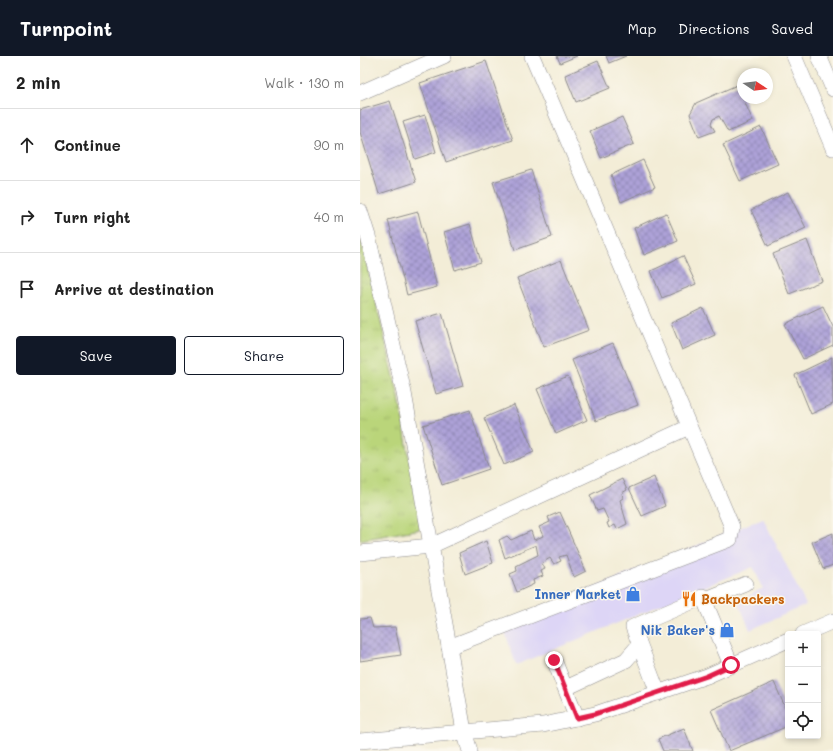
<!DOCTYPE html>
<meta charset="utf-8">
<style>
:root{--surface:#fff;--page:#f6f6f6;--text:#222;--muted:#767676;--line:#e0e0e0;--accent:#111827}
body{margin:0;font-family:Mali,sans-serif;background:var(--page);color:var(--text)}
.controls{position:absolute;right:12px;bottom:12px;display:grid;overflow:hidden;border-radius:4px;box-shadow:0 2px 6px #0003}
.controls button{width:36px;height:36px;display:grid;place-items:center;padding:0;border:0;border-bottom:1px solid var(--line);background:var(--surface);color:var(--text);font:20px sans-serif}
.compass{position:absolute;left:377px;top:12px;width:36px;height:36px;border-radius:50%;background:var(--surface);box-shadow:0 2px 6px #0003;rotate:103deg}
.stop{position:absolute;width:12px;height:12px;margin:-9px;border:3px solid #e11d48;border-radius:50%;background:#fff}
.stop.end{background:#e11d48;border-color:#fff;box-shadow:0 1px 4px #0008}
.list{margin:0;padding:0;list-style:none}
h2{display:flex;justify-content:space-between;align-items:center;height:52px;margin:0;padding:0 16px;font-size:17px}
h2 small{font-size:13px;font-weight:400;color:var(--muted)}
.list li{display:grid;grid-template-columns:26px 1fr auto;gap:12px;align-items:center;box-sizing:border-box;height:72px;padding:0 16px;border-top:1px solid var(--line)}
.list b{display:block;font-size:15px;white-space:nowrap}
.list em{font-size:13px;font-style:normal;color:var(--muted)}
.actions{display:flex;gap:8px;padding:12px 16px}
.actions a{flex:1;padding:9px 0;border:1px solid var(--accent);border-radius:4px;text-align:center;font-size:14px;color:var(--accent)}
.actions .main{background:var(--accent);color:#fff}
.icon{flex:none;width:22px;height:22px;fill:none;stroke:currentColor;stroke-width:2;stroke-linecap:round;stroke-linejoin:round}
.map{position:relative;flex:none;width:473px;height:695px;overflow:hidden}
header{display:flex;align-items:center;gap:24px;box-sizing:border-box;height:56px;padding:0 20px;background:var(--accent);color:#fff}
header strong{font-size:19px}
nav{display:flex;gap:22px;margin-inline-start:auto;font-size:14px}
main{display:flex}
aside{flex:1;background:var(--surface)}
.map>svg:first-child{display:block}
</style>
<header>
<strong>Turnpoint</strong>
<nav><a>Map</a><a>Directions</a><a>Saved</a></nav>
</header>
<main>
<aside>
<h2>2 min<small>Walk · 130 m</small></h2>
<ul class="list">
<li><svg class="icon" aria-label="ahead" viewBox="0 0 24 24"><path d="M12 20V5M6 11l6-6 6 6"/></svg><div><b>Continue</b></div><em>90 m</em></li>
<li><svg class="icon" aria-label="right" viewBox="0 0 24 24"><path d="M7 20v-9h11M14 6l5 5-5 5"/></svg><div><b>Turn right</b></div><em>40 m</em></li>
<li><svg class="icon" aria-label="arrive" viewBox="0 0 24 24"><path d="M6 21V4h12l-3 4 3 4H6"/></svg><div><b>Arrive at destination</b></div></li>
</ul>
<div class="actions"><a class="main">Save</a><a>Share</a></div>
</aside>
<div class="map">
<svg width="473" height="695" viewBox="0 0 473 695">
<defs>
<pattern id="park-tufts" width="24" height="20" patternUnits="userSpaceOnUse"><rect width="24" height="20" fill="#bad57a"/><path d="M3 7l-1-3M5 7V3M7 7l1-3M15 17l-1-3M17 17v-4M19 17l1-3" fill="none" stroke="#a0b76a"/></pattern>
<pattern id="building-cross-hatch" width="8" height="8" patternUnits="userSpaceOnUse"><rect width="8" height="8" fill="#ada2d8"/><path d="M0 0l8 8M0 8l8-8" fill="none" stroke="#8c84b0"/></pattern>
</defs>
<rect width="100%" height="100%" fill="#fbf7ec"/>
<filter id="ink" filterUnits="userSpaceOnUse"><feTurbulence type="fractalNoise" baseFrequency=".025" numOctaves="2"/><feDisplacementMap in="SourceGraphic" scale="8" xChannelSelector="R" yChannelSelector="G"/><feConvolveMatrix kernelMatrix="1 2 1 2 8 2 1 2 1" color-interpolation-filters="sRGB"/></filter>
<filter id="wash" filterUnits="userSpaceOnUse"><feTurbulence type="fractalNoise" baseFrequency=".012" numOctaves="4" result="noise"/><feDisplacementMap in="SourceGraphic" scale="16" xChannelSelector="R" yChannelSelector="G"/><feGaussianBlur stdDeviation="0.9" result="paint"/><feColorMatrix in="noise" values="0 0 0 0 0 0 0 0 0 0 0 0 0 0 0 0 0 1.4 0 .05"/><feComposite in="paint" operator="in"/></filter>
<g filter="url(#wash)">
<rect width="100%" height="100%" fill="#f3edd7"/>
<polygon fill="#ddd5f6" points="403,462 446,549 390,574 378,545 403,532 393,511 156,609 143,570"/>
<polygon fill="url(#park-tufts)" stroke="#6e7c5a" points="0,181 39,341 61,473 0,484"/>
<g id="blocks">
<g fill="url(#building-cross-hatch)">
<polygon points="197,0 217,0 200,7"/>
<polygon points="246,0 266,0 249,7"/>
<polygon points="126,5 153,84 86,106 60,27"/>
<polygon points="238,5 250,32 216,46 205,19"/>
<polygon points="377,29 393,65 368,76 359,60 353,63 351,68 355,75 339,81 330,58 336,47"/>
<polygon points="30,45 56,126 19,138 0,76 0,54"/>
<polygon points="65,59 76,96 55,103 43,66"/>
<polygon points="262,61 274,88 241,102 230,75"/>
<polygon points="401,71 418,108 380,125 363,89"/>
<polygon points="283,104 295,131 261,146 251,119"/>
<polygon points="171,114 192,181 155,194 133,126"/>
<polygon points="428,136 446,172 408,190 391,154"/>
<polygon points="58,156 77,231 47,239 28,164"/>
<polygon points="306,157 318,185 284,199 274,172"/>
<polygon points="110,168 121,206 95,214 84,176"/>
<polygon points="447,184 462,225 429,238 413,198"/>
<polygon points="323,200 336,228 302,242 291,215"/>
<polygon points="201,204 229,274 184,291 157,222"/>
<polygon points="463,250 473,271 473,289 443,303 425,268"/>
<polygon points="343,252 355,279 322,294 311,267"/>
<polygon points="82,257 103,330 76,338 55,265"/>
<polygon points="253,287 278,349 236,365 212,304"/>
<polygon points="472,301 473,348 451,358 435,319"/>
<polygon points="208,320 227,364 196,378 177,333"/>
<polygon points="154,349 174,396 144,409 124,362"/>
<polygon points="110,354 129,413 82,429 63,369"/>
<polygon points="294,421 305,450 282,460 269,432"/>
<polygon points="262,423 267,434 262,437 263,442 260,444 267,468 257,473 255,469 249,472 247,467 249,466 243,453 237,455 230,439"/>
<polygon points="200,456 226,515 214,521 206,499 199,501 201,505 194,508 190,502 182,507 185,513 181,515 183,520 173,524 174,528 157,536 150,518 157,515 156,510 178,499 176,489 145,502 139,484 147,480 151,484 171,475 174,484 183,480 179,471 190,466 188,461"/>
<polygon points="473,477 473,509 463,513 452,486"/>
<polygon points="126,485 133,507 105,518 99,497"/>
<polygon points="10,562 13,572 35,571 41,599 0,605 0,563"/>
<polygon points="414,626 428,658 428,670 369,695 351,654"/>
<polygon points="324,672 333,695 303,695 298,683"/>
</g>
</g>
</g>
<g filter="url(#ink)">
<use href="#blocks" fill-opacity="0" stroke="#8a8889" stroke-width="1"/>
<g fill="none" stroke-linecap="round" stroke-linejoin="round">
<g stroke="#8a8889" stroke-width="16">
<g id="minor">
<polyline points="434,0 473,92"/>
<polyline points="459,0 473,33"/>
<polyline points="0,37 84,0"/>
<polyline points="0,155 8,180 44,337 104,675 110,695"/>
<polyline points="0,497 71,490 329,371"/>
<polyline points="344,545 386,528"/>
<polyline points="443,578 473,565"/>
<polyline points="89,591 370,483 372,471 172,0"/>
<polyline points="194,604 217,662"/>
<polyline points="206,632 266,604 279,589"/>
<polyline points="298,637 273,571 343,541 371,609"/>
<polyline points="0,685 183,669 235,658 347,620 428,584"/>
</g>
</g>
<use href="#minor" stroke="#fff" stroke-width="15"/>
</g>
</g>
<g fill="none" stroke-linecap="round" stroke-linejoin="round" filter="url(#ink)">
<polyline stroke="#e11d48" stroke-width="5" points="194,604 217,662 235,658 347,620 371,609"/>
</g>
<defs>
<g id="shop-bare" transform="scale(1.2)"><path d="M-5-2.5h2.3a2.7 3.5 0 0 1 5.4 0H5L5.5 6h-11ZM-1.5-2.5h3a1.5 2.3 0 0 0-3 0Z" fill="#3f7fe0" stroke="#fbf7ec" stroke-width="2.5" paint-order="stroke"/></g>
<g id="restaurant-bare" transform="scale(1.2)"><path d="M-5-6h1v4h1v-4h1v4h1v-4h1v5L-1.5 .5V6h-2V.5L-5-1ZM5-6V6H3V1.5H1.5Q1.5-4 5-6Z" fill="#e8710a" stroke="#fbf7ec" stroke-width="2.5" paint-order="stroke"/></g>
</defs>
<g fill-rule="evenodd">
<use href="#shop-bare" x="273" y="538"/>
<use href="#restaurant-bare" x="329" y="543"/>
<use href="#shop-bare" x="367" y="574"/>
</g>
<g text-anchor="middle" stroke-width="3" stroke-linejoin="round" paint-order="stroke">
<g font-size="13" font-weight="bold" fill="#366cbe" stroke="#fbf7ec" text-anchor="end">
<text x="261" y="543">Inner Market</text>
<text x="355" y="579">Nik Baker's</text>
</g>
<g font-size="13" font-weight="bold" fill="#c56008" stroke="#fbf7ec" text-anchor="start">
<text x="341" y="548">Backpackers</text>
</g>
</g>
</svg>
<div class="controls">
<button>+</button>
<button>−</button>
<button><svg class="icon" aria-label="locate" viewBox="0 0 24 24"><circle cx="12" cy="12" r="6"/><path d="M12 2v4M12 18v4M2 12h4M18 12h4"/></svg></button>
</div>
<svg class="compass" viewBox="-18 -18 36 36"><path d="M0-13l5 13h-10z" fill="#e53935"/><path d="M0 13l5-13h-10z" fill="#767676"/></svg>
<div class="stop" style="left:371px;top:609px"></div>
<div class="stop end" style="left:194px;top:604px"></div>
</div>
</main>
